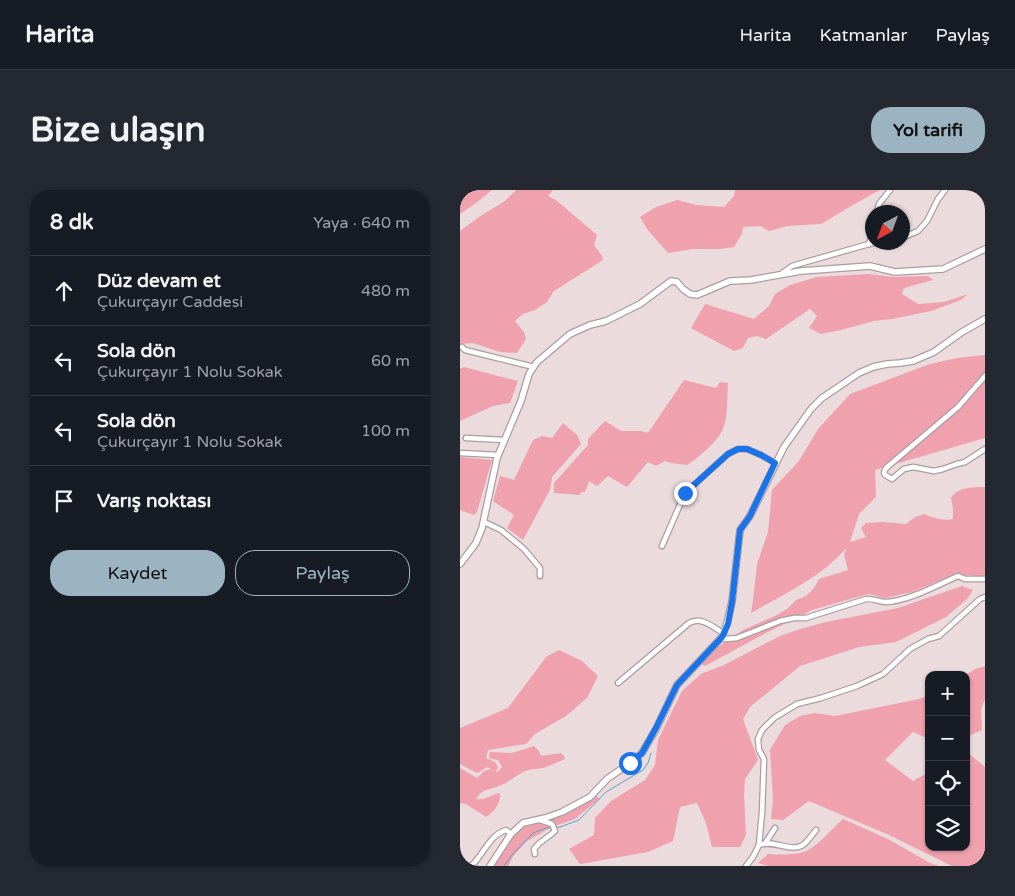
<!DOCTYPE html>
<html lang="tr">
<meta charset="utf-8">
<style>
:root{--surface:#171b24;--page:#242831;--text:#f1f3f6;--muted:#9ea1a6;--line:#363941;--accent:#9cb3c2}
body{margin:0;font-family:"Varela Round",sans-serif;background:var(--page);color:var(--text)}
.controls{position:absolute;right:15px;bottom:15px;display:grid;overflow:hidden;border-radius:10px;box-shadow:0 1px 4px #0004}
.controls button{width:45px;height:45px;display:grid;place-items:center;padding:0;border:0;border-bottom:1px solid var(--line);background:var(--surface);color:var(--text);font:25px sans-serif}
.compass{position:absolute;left:405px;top:15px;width:45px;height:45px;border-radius:50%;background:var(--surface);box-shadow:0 1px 4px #0004;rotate:221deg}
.stop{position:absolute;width:15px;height:15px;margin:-11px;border:4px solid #1a73e8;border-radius:50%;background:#fff}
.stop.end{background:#1a73e8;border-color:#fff;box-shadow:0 1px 5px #0008}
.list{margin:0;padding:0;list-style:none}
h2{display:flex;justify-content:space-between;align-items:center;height:65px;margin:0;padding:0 20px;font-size:21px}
h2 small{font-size:16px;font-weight:400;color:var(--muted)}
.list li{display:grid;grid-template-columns:32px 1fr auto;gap:15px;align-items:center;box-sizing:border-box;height:70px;padding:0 20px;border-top:1px solid var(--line)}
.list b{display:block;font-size:19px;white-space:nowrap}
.list p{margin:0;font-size:16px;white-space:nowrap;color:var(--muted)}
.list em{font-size:16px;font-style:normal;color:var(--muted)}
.actions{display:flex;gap:10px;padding:15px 20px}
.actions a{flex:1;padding:11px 0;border:1px solid var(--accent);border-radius:20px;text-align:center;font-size:18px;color:var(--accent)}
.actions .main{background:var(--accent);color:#111}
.icon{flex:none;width:28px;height:28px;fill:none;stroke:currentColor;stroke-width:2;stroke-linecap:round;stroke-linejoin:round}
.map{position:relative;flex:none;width:525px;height:676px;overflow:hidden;border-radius:20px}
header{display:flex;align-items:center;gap:30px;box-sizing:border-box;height:70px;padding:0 25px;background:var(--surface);border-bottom:1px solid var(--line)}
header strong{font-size:24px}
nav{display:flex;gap:28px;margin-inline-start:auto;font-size:18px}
.intro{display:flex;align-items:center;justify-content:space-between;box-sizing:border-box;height:120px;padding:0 30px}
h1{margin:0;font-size:35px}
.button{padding:12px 22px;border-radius:20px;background:var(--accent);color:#111;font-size:18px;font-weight:700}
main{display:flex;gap:30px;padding:0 30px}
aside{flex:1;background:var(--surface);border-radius:20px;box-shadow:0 1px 4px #0004}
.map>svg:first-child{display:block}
</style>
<header>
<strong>Harita</strong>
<nav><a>Harita</a><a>Katmanlar</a><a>Paylaş</a></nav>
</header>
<div class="intro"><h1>Bize ulaşın</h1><a class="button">Yol tarifi</a></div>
<main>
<aside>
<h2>8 dk<small>Yaya · 640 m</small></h2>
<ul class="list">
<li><svg class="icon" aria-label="ahead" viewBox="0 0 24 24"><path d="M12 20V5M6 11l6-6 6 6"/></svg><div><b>Düz devam et</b><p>Çukurçayır Caddesi</p></div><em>480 m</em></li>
<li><svg class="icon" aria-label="left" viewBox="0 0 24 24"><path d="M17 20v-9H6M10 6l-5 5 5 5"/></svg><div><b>Sola dön</b><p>Çukurçayır 1 Nolu Sokak</p></div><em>60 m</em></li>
<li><svg class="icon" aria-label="left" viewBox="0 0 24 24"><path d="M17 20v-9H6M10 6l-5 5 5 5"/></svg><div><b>Sola dön</b><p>Çukurçayır 1 Nolu Sokak</p></div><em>100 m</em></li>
<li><svg class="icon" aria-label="arrive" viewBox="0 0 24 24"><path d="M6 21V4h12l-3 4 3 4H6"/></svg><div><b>Varış noktası</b></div></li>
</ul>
<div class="actions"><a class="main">Kaydet</a><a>Paylaş</a></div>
</aside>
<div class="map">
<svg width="525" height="676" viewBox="0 0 525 676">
<rect width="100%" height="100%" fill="#ebdbdd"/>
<g fill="#efa1ad">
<polygon points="0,0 32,0 16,13 0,24"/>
<polygon points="56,0 93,0 88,6 96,10 137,45 134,55 142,66 143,70 94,101 87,112 75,120 63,124 55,131 64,142 66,149 57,163 40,162 13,153 0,154 0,41 19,27 45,11"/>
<polygon points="275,0 420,0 391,16 361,34 327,36 309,41 300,36 283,37 282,44 274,57 260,59 233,59 208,63 187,39 180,27 196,17 217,10 237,15 264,17 274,6"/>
<polygon points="408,84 433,87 468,86 473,90 444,98 442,104 458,114 484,112 508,104 501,110 471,121 432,129 414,131 381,140 361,144 349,138 357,126 350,119 306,149 297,146 288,148 283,158 274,161 231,138 245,114 294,129 309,116 315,104 330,95 357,87"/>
<path d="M525,165v83l-110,32 1,27 -17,17 -9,28 16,-5 -5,-9 5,-5 17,-1 23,2 9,-7 9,-3c10,4 18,7 29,5v-10l-2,-12c8,-10 22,-10 34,-10v90l-21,-2 -7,-2 -45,19 -27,6 -16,-4 -12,3 -45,13 -48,24 -59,32 -3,-2 10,-13 31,-21 34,-15 10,-6 9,-9 10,-4 8,-8 5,-9 29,-9 -4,-15 3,-7c-6,6 -12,11 -18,17 -23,19 -52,33 -78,48l2,-13 4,-36 11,-32 4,-42 27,-29 19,-32 32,-35 80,-30 27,-6z"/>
<polygon points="4,177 58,191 50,213 33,216 0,231 0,179"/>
<path d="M224,190l32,8 4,-6 8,1c-1,14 0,30 -4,43 -3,13 -26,32 -37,39l-16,-2 -6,-2 -9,5 -8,-4 -21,25 -19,-11 -11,10 -8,-5 -4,11h-4l-1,3 -26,-2v-10l34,-38v-6l17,-18 16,10h20l7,2z"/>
<polygon points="103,233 117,245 121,254 92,287 90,300 63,350 47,338 54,325 33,311 40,286 54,290 73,250 82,246 92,248"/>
<polygon points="0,267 32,270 17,322 14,325 0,320"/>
<polygon points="502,396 513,400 507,409 486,427 436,452 399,457 340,476 290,517 283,529 298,570 285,589 284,605 286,645 280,657 252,657 246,633 237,613 220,617 213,651 188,662 120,674 109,659 134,645 135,628 151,611 185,590 195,575 198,550 222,501 241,484 264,475 320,446 340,439 366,432 438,418"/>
<path d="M99,460l23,11 16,15 -11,22 -21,18 -31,18 -9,10 -38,6 -2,8 9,4 3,5 -2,5h2l4,-5 -4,-7 -9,-2 1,-6 22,1 22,-7 5,5 2,5 20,-3 3,3 1,3c-8,3 -15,7 -22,9 -7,1 -14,1 -20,4 -8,4 -15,11 -24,14 -9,4 -18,3 -23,13 9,2 16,-5 24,-6 1,10 -6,19 -14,24l-20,-13 -6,-1v-35l17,10 7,-7 7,-2 -4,-2 -10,6 -17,-9v-36l48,-20 38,-51z"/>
<polygon points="525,476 525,509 521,519 522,540 506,547 506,485 515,479"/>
<polygon points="469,505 469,549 453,542 425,570 453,591 469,582 469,657 506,657 506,564 508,563 525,577 525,676 492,676 429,645 349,611 323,630 311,629 313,609 310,560 325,535 340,526 355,523 375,526 459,509"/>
<polygon points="136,605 139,609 115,629 92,637 67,651 54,665 48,676 33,676 53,645 61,638 123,613"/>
<path d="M383,629l45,20 42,24 9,3h-171l-10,-3 10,-9c12,1 24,1 36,-2 12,-4 29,-24 39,-33z"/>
</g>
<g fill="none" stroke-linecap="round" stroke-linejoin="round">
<polyline stroke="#57a3d2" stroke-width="1" points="44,676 52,665 73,643 78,641 86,638 100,637 119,630 146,602 183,580 188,573 191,563"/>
<g stroke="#ac9d9f" stroke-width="7">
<g id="minor">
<polyline points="417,22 419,14 430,0"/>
<polyline points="442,48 458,41 467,31 478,9 485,0"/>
<polyline points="409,54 412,44"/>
<polyline points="321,84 332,76 409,54 418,52"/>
<polyline points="2,157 5,160 74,177"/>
<polyline points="525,186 498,217 426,278 424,282 425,285 432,289 444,279 453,277 474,281 483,279 497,274 505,272 525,259"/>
<polyline points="6,248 44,250"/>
<polyline points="0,263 38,265"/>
<polyline points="24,332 41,340 64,359 80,378 80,386"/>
<polyline points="202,356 225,303 268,264 278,259 287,259 301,265 315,273"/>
<path d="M262,447l3,2 12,-1 43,-17 14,-3h12l60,-19c7,-1 13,3 20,3 23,-1 51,-17 72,-26l7,3h20"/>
<path d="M158,493l71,-60c12,-7 24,4 34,10"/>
<polyline points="306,652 315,638"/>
<path d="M299,655c15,-6 31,8 44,0 5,-4 9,-10 13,-15"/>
<path d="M75,664l-1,-5c8,-10 14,-11 21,-18l-3,-7 -12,-4"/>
<path d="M11,676c12,-10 18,-31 35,-36l5,4"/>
<polyline points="286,676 293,667 299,655 302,623 304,569 299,560 298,549 302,540 314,528 337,514 361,508 397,496 423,484 450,459 468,449 479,446 520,409 525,407"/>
</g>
</g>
<g stroke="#ac9d9f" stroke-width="8">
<g id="tertiary">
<polyline points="0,374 16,353 22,338 37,268 61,211 69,184 77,172 110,144 130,135 146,131 180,114 211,91 217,92 223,99 230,104 237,105 270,91 291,90 341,81 410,76 435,82 483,79 525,59"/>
<polyline points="30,676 51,644 63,633 85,628 102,622 130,607 147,589 170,573 182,563 196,539 217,495 262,447 267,433 272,412 280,340 290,326 324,257 351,219 362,208 399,183 413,177 427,174 440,173 453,171 474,162 502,142 525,129"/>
</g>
</g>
<use href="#minor" stroke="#fff" stroke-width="4.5"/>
<use href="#tertiary" stroke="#fff" stroke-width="5.5"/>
</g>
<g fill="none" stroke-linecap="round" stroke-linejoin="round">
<polyline stroke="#1a73e8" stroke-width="6" points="170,573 182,563 196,538 217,495 262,447 268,434 272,412 280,340 290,326 315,273 301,265 287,259 278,259 268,264 225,303"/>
</g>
</svg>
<div class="controls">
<button>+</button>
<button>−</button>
<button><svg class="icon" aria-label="locate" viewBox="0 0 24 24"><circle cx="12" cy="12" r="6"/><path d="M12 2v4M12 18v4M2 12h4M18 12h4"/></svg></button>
<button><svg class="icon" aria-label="layers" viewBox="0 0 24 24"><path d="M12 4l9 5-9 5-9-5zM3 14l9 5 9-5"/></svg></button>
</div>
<svg class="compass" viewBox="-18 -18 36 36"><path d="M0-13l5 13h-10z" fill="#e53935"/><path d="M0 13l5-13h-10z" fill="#9ea1a6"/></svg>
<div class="stop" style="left:170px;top:573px"></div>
<div class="stop end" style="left:225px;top:303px"></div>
</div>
</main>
